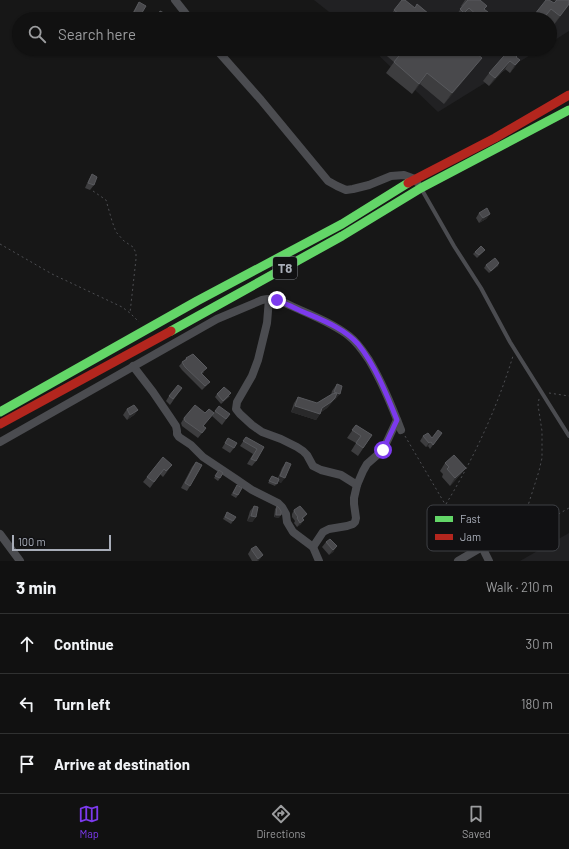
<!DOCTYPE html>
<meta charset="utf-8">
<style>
:root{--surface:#111;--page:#1e1f1f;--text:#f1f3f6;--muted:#9c9d9f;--line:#303131;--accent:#7c3aed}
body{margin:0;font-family:Barlow,sans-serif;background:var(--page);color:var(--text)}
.scale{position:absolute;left:12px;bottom:10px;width:99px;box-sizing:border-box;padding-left:4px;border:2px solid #a8adb8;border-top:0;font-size:11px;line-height:14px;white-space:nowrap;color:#a8adb8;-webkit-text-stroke:3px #111113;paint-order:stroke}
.stop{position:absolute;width:12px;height:12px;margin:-9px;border:3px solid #7c3aed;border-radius:50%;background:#fff}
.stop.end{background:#7c3aed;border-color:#fff;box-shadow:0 1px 4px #0008}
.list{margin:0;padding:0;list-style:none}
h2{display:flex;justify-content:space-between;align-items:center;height:52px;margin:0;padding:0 16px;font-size:17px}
h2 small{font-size:13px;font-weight:400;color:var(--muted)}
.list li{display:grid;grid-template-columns:26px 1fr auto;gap:12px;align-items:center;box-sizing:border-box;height:60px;padding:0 16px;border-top:1px solid var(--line)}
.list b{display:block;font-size:15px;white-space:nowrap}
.list em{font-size:13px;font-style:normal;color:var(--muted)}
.icon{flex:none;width:22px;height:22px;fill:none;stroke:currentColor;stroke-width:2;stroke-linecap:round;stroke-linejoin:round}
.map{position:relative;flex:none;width:569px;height:561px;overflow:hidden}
.search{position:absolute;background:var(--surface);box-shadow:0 1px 3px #0004;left:12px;right:12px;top:12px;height:44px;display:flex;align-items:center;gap:10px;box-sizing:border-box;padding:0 14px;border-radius:22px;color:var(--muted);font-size:15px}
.sheet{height:232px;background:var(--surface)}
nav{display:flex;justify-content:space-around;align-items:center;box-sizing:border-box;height:56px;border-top:1px solid var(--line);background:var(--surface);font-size:11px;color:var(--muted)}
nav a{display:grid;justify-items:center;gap:2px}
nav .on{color:var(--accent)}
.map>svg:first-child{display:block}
</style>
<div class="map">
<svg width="569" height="561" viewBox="0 0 569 561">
<rect width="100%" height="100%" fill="#171717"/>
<g fill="#212123">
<polygon points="314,0 569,0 569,31 550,43 550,19 338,19"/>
<polygon points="372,49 540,49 438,112"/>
<polygon points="569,533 569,561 520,561"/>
</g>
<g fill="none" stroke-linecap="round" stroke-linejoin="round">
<g stroke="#4d4e52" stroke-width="1" stroke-dasharray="2 3" stroke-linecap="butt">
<polyline points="93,191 106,200 112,221 116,232 124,241 133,247 136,253 136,259 130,313"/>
<polyline points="0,244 52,274 122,307 130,313 139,322"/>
<polyline points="549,393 569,396"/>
<polyline points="405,436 462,533 470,541 474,543"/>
<path d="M446,504c28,-46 51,-96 67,-148"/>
<polyline points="518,537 539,471 542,458 542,431 538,405 539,399"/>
<polyline points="491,546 517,538 569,508"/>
</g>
<polyline stroke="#4b4c50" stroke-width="4" points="422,190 454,246 481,288 510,342 569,436"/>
<g stroke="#4b4c50" stroke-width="8">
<polyline points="175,0 190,19"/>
<polyline points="216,49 261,100 328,181 337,186 346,190 353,189 369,185 391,176 404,175 415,179 417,182"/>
<polyline points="269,299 267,323 258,360 252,376 237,402 236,409 240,414 252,425 262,432 281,439 297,447 303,451 307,455 313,466 321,470 341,475 357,485"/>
<polyline points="133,366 153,392 170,417 176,426 177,431 177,434 179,437 191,445 203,457 236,479 252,490 278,503 282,507 286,514 287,522 293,532 313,547 319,561"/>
<path d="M0,442l217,-123 45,-19c8,-2 14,-1 21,2 22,11 47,19 66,34 9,7 14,15 20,24 13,22 23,46 32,70"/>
<polyline points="0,534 20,561"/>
<polyline points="313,547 323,532 329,529 347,526 353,524 355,522 356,518 354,504 354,498 357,485 363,471 367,464 383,450 397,420"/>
<polyline points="458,561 482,547 489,561"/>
</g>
<g stroke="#63d668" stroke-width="9">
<polyline points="171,331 342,236 421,188 569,110"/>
<polyline points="0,412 197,301 342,224 408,183"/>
</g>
<g stroke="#b3261e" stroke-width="9">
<polyline points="408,183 495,138 569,95"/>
<polyline points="0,424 171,331"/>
</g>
</g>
<g fill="#3d3d3f">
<polygon points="465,0 480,0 485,10 497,19 468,19 463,15 460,19 457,19 455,17 462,7 461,6"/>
<polygon points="554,0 569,0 569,5 553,26 550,24 550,19 531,19 554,3 556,1"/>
<polygon points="139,2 140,16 138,19 134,19 130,17"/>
<polygon points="417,4 435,19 388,19 394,10 415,8"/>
<polygon points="383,49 471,49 474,68 444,104 420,84 412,94 386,73 394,62 381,51"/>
<polygon points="516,57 520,60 510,73 505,69 489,86 483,81 489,73"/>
<polygon points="92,174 94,185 90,190 85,188 89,179"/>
<polygon points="479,213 490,214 486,219 479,223 476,218"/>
<polygon points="475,252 483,252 477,258 473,254"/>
<polygon points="499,263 498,266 489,273 484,268 486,265"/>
<polygon points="186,358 204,372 202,374 207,385 202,390 182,370 179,366"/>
<polygon points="337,384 335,400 334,400 327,408 321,412 316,420 291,412 294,403 298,397 317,403 331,395 332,391"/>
<polygon points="182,388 170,405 166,401 169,396"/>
<polygon points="217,394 230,396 221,404 215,397"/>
<polygon points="127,409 138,410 134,415 127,420 123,415"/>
<polygon points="215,411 230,414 222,425 212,416"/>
<polygon points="184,418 210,418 203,426 206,428 198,438 182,426 181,423"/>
<polygon points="356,425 372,435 358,456 351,451 356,443 347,438"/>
<polygon points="442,433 430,449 428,446 426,447 420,441 423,436 432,438"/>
<polygon points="246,437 264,447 256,461 252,466 247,464 253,454 240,446"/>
<polygon points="228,438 234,448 230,453 222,448"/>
<polygon points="196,462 190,486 187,491 181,488 192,467"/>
<polygon points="286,462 281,483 278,481 275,486 268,483 272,476 278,478 282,468"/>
<polygon points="445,463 466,468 460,475 450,486 442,477 443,474 440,471"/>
<polygon points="172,465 163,477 160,474 150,488 143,482 147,477"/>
<polygon points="219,470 220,478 218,481 214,478"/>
<polygon points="237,485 238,495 236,498 231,495"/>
<polygon points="254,506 256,517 252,522 247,521 250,511"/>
<polygon points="277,506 279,518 274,517 275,509"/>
<polygon points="294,510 307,514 303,519 301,524 297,527 294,523 295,521 292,517 292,514"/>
<polygon points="227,512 233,521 231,524 223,519"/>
<polygon points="326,542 337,546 333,552 329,555 322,547"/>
<polygon points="251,549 263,555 258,561 252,561 248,554"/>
</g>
<g fill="#29292a">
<polygon points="569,4 569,5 553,26 560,16"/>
<polygon points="469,8 463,15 460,19 464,13"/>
<polygon points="482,58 474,68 444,104 452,93"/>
<polygon points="520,60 514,68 510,73 515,65"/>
<polygon points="510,61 505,69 489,86 495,78"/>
<polygon points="427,73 420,84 412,94 419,84"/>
<polygon points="490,214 486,219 479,223 483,218"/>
<polygon points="337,393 340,394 335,400 334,400 327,408 319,414 320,414 316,420 291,412 295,406 322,408"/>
<polygon points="138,410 134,415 127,420 130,415"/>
<polygon points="431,442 428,446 426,447 429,443"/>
<polygon points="466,468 460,475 450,486 455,478"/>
<polygon points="280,476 285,478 281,483 277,481"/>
<polygon points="276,515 281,515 279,518 274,517"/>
<polygon points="251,516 256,517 252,522 247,521"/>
<polygon points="304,520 301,524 297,527 300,523"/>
<polygon points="337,546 333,552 329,555 333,550"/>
<polygon points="263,555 259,560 257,561 258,559"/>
</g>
<g fill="#49494c" stroke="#58595d">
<polygon points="402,0 405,0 415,8 417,4 435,19 405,19 394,10"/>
<polygon points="468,0 480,0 487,6 484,9 497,19 480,19 480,18 469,8 464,13 460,9"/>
<polygon points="546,0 549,0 554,3 557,0 569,0 569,4 560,16 551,9 543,19 531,19"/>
<polygon points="139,2 146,6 140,16 134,12"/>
<polygon points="160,11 166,14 164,18 165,19 154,19 157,15 158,15"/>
<polygon points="399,49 471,49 482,58 452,93 427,73 419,84 394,62 402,52"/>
<polygon points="510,49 513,49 519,54 516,57 520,60 515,65 510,61 495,78 489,73"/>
<polygon points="92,174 97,177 94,185 88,183"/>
<polygon points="487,208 490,214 483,218 479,213"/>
<polygon points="481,246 485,250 479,255 475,252"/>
<polygon points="495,258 499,263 491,271 486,265"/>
<polygon points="193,354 207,368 201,373 210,382 205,386 185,367 182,362 187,359 186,358"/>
<polygon points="337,384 342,386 340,394 337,393 335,398 331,402 322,408 320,414 295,406 298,397 317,403 332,394 337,393 334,392"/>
<polygon points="178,385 182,388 173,399 169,396"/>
<polygon points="224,387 231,393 223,401 217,394"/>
<polygon points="134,405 138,410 130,415 127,409"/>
<polygon points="195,405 205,413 209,409 214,413 203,426 206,428 202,433 185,421 184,418"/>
<polygon points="219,406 230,414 226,419 215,411"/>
<polygon points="356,425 372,435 363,448 356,443 361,436 352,430"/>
<polygon points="438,430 442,433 433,445 431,442 429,443 423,436 428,433 432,438"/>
<polygon points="246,437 264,447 256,461 251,459 257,449 243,441"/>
<polygon points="228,438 237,443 234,448 225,443"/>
<polygon points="454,455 466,468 455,478 447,469 449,467 445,463"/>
<polygon points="163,457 172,465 166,471 164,469 154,482 147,477"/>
<polygon points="196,462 202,465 190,486 185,483"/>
<polygon points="286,462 291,464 285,478 280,476"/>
<polygon points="219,470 223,473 220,478 215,476"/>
<polygon points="272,476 279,479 277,484 269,481"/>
<polygon points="237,485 242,488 238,495 233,493"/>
<polygon points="254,506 258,507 256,517 251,516"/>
<polygon points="277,506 279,508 281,511 281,515 276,515"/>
<polygon points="300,506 307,514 302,518 304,520 300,523 297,518 298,517 295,513 294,510"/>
<polygon points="227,512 236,517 233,521 225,517"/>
<polygon points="330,539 337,546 333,550 326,542"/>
<polygon points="256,546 263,555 258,559 251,549"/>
</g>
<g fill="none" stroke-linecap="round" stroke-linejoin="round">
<path stroke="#7c3aed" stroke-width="5" d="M277,300c8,3 15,7 22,10 20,9 44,17 59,34 17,21 29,51 39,76l-14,30"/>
</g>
<g text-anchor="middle" stroke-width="3" stroke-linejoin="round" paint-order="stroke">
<rect fill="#111113" stroke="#7b7e86" stroke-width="1" x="273" y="257" width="24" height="22" rx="3"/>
<g font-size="13" font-weight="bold" fill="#a8adb8">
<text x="285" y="273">T8</text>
</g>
</g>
<rect x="427" y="505" width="132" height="46" rx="6" fill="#111113" stroke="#3e4045" stroke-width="1"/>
<rect x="435" y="516" width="18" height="6" fill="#63d668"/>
<rect x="435" y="534" width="18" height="6" fill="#b3261e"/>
<g font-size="11" fill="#a8adb8">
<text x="460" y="523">Fast</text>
<text x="460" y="541">Jam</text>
</g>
</svg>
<div class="scale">100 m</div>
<div class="stop" style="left:383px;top:450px"></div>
<div class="stop end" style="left:277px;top:300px"></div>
<div class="search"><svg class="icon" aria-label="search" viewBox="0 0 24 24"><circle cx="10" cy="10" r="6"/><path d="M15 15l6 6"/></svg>Search here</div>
</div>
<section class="sheet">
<h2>3 min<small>Walk · 210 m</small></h2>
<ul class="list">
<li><svg class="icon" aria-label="ahead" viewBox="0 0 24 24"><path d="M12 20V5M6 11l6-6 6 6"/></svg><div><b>Continue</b></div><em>30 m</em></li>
<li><svg class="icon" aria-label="left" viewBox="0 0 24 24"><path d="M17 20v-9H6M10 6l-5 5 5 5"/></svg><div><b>Turn left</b></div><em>180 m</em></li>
<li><svg class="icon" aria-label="arrive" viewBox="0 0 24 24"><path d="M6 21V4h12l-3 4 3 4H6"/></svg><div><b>Arrive at destination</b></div></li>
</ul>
</section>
<nav>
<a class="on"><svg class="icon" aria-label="map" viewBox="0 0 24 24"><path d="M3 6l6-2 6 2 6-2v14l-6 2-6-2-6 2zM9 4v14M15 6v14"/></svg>Map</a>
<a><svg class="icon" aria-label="directions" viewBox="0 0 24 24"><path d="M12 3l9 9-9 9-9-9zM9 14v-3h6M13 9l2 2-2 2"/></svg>Directions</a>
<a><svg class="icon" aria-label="saved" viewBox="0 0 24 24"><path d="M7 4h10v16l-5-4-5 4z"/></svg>Saved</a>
</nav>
